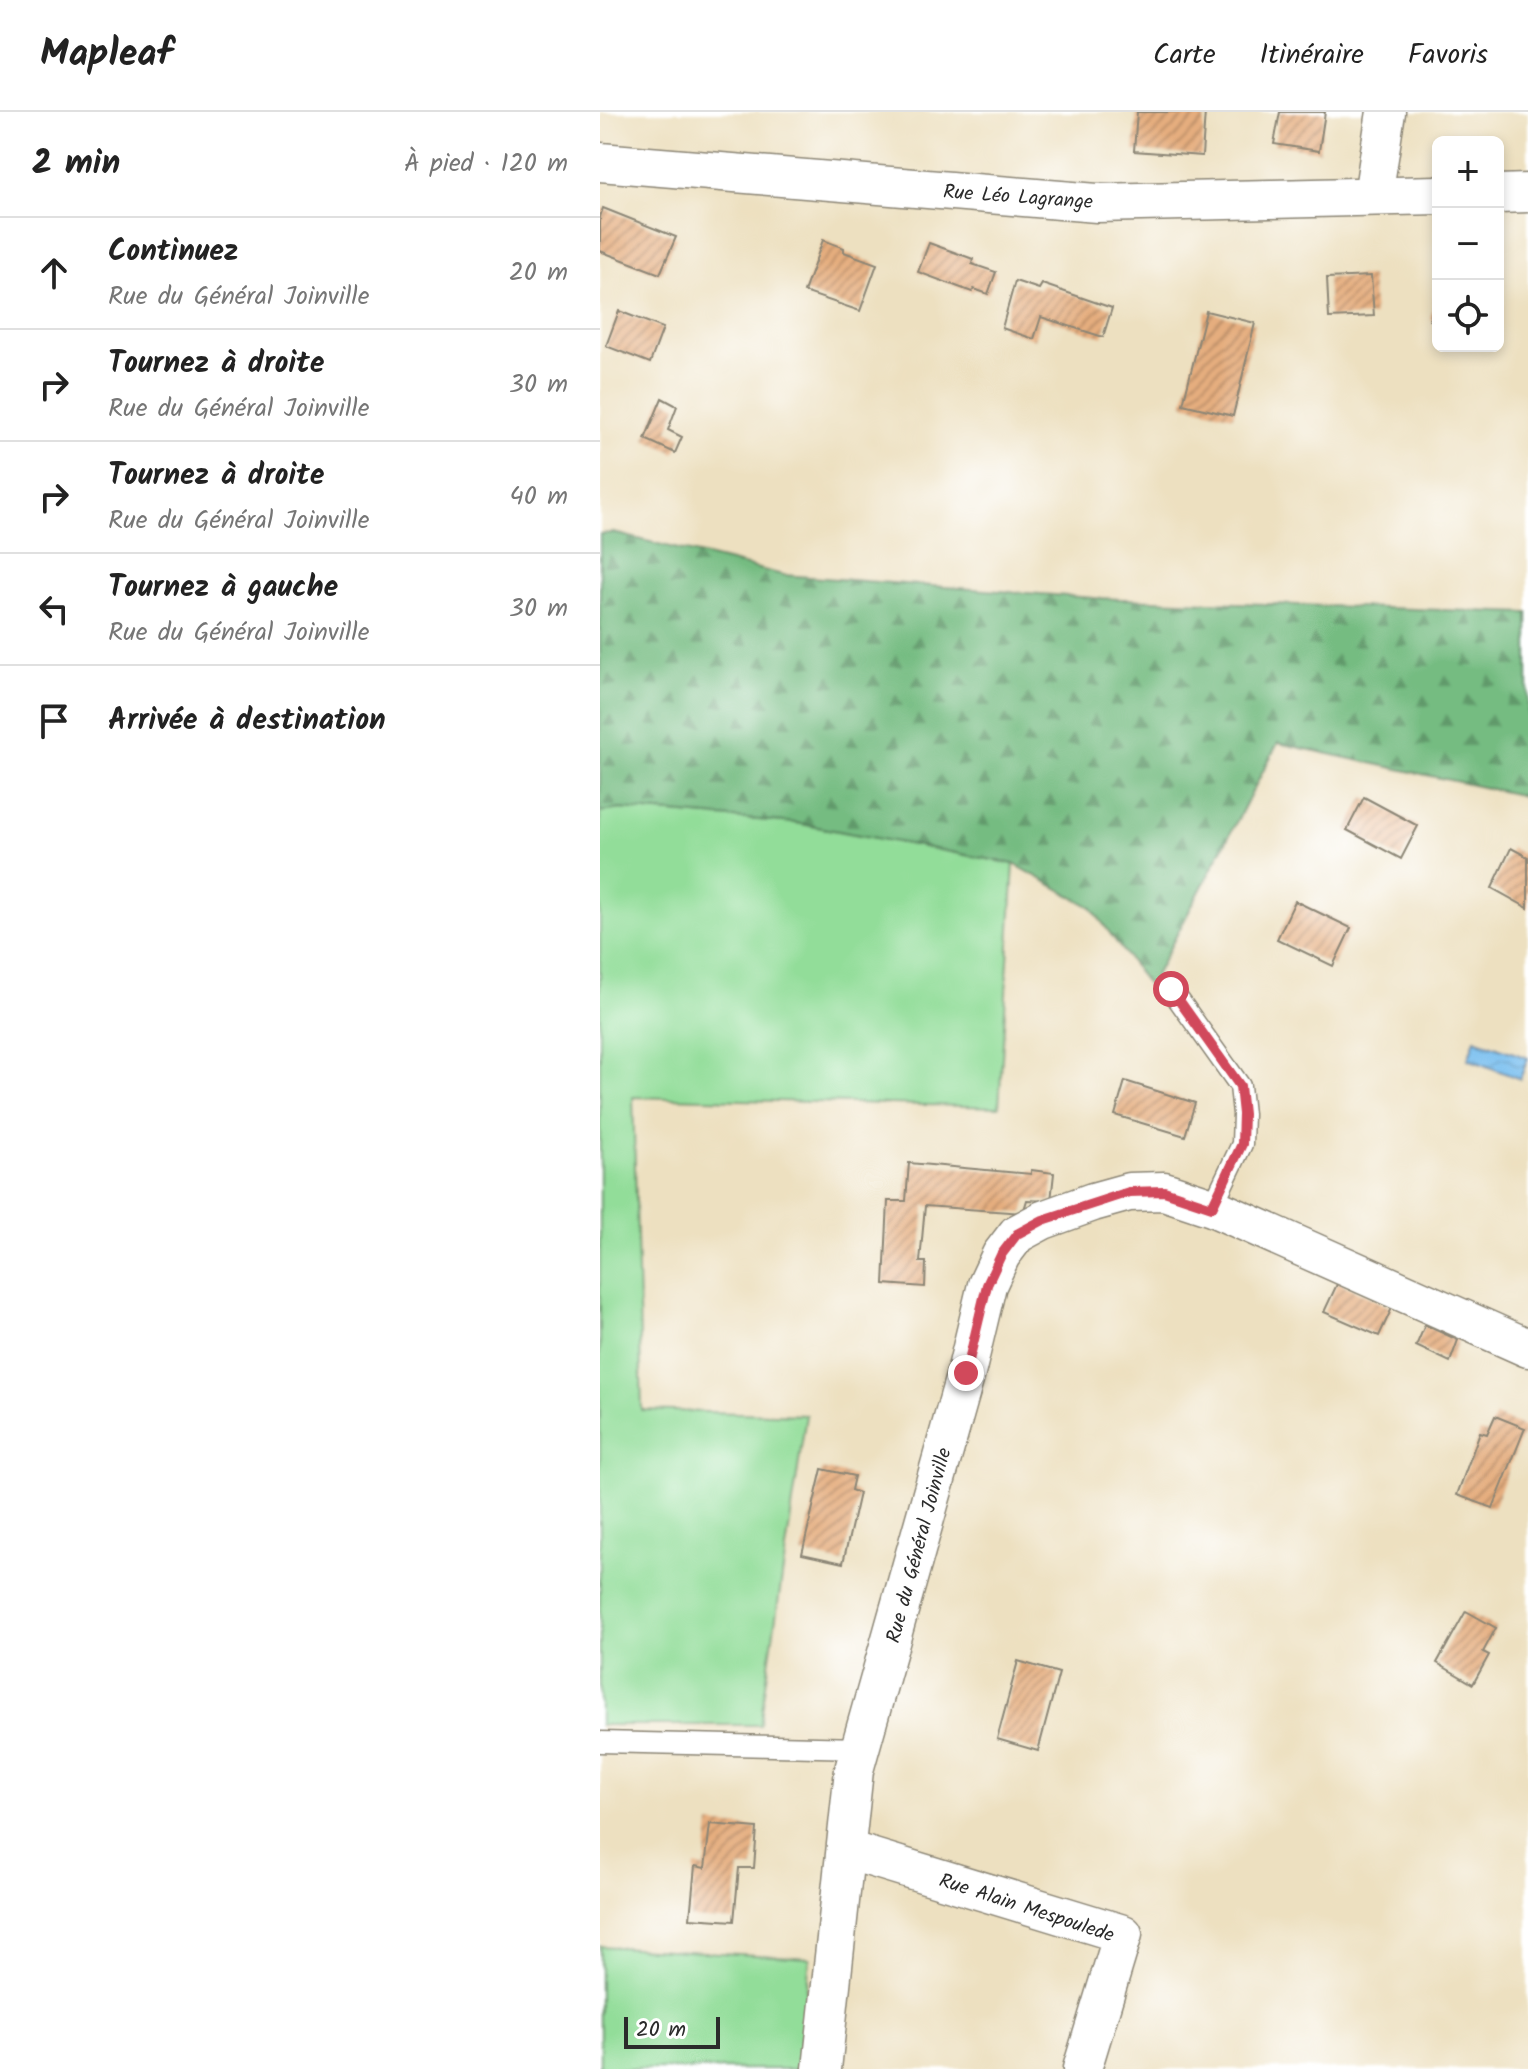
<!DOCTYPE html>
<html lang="fr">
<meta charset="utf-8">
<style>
:root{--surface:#fff;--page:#f2f2f2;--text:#222;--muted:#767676;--line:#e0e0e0}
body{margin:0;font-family:Kalam,sans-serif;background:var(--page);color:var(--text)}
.controls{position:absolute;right:24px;top:24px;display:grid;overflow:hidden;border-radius:12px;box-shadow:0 4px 12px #0003}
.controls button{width:72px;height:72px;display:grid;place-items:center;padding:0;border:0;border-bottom:2px solid var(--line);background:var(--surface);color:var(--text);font:40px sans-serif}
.scale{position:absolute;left:24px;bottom:20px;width:96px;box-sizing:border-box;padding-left:8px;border:4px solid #2b2b2b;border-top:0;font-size:22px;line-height:28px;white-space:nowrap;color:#2b2b2b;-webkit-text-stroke:6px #fff;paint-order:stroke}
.stop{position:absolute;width:24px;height:24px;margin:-18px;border:6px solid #d1495b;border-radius:50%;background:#fff}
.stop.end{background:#d1495b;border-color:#fff;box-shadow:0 2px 8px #0008}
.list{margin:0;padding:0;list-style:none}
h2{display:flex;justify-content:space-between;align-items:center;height:104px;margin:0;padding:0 32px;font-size:34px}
h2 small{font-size:26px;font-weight:400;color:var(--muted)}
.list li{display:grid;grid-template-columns:52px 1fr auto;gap:24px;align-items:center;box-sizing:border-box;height:112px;padding:0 32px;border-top:2px solid var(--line)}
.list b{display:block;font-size:30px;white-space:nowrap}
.list p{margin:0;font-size:26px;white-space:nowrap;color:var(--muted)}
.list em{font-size:26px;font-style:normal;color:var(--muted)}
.icon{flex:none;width:44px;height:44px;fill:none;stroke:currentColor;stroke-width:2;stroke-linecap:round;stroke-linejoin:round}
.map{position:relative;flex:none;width:928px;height:1957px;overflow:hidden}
header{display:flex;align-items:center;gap:48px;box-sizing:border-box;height:112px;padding:0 40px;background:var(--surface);border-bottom:2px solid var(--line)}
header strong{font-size:38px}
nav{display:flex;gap:44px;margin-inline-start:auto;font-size:28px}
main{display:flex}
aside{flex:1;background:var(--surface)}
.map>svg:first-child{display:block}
</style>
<header>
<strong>Mapleaf</strong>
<nav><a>Carte</a><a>Itinéraire</a><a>Favoris</a></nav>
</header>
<main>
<aside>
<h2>2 min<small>À pied · 120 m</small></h2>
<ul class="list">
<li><svg class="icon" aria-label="ahead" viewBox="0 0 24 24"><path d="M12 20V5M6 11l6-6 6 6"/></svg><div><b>Continuez</b><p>Rue du Général Joinville</p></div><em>20 m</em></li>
<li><svg class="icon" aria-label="right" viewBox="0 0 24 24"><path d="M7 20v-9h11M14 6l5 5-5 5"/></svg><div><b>Tournez à droite</b><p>Rue du Général Joinville</p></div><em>30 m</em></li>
<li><svg class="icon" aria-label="right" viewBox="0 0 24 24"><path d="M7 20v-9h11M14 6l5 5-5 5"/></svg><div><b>Tournez à droite</b><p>Rue du Général Joinville</p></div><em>40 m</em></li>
<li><svg class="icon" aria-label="left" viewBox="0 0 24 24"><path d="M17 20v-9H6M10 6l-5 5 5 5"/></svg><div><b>Tournez à gauche</b><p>Rue du Général Joinville</p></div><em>30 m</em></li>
<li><svg class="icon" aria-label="arrive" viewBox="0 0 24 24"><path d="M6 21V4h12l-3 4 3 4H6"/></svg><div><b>Arrivée à destination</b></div></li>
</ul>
</aside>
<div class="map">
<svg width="928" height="1957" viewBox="0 0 928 1957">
<defs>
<pattern id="forest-firs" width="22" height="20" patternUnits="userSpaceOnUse" patternTransform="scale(2)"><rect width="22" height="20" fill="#75bc81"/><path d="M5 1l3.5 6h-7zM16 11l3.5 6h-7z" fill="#60996a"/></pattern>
<pattern id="water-waves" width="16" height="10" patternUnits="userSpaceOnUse" patternTransform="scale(2)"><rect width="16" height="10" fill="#77beef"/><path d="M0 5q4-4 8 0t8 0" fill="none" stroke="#67a3cd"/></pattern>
<pattern id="building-hatch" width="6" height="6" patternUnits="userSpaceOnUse" patternTransform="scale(2)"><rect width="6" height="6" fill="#e5ad7e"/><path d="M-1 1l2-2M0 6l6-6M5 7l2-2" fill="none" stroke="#ba8d67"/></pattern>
</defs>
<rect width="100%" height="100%" fill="#fff"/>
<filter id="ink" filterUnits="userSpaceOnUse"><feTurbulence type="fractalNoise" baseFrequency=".0125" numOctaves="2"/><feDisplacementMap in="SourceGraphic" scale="16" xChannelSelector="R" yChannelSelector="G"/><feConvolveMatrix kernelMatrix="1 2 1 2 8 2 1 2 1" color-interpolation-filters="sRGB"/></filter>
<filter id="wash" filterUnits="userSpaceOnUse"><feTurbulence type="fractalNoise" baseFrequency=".006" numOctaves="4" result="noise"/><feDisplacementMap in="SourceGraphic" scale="32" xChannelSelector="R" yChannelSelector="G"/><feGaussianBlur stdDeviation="1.8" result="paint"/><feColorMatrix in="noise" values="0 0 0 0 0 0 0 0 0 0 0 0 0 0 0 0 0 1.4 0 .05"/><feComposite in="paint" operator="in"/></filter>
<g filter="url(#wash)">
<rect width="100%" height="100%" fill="#ede0c0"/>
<g fill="#92dd99" stroke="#5e8462" stroke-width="2">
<polygon points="21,697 196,711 414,752 399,995 33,985 42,1298 206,1303 160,1613 0,1613 0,700"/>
<polygon points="0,1834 210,1846 198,1957 0,1957"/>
</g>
<polygon fill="url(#forest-firs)" stroke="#507456" stroke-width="2" points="14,421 183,463 494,486 928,501 928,685 678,631 549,875 491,795 414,752 196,711 21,697 0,700 0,422"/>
<polygon fill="url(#water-waves)" stroke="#51748d" stroke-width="2" points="875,927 928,946 920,967 868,947"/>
<g id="blocks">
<g fill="url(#building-hatch)">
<polygon points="537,0 605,0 602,44 534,39"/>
<polygon points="680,0 725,0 719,39 674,32"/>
<polygon points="3,96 76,125 60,162 0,139 0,105"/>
<polygon points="223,128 244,136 244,140 277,152 260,199 204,180"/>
<polygon points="329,131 373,147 372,152 396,160 388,182 374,177 372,180 318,160"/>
<polygon points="771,164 774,204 729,206 727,166"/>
<polygon points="415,169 439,177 442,172 512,196 503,225 441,205 434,227 402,216"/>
<polygon points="837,174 838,175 838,210 830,208"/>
<polygon points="19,199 63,216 50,251 6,234"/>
<polygon points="606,199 655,211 633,304 583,292"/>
<polygon points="62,286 77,294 68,318 82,325 75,341 45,327"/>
<polygon points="764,685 818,714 801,747 747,718"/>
<polygon points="911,736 928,745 928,796 892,776"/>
<polygon points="695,789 751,816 733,854 677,827"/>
<polygon points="525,969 595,991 585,1024 515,1003"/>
<polygon points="309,1051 431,1062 431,1058 454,1061 451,1089 427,1088 423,1101 325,1094 320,1150 326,1150 325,1175 284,1172 288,1089 306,1089"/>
<polygon points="738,1170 792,1196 779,1224 724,1200"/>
<polygon points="825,1213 858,1228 850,1250 816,1234"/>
<polygon points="895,1304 925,1316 893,1396 857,1383 880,1320 887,1322"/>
<polygon points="222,1357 254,1364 251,1378 259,1381 243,1451 202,1442"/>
<polygon points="866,1499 896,1516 883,1540 889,1543 873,1572 837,1551"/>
<polygon points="418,1549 459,1561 438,1639 397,1627"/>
<polygon points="110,1712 157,1716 154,1756 139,1756 134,1809 90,1806 95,1754 105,1756"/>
</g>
</g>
</g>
<g filter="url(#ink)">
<use href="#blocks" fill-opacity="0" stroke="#8c8676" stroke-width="2"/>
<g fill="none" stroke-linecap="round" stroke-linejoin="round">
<g stroke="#8c8676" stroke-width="23">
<g id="lane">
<polyline points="571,877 640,974 643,1002 642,1032 612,1095"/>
<polyline points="0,1630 261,1636"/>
</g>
</g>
<g stroke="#8c8676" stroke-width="41">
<g id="street">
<polyline points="0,50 497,91 838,83"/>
<polyline points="898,82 928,81"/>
<polyline points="773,84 786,0"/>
<polyline points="247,1738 523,1822 482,1957"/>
<polyline points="222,1957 254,1658 366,1261 387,1173 401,1143 417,1122 443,1108 493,1090 529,1080 564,1079 612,1095 928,1236"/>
</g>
</g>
<use href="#lane" stroke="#fff" stroke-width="20"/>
<use href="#street" stroke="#fff" stroke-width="38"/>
</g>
</g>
<g fill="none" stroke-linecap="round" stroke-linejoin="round" filter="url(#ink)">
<polyline stroke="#d1495b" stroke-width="10" points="366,1261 387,1173 401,1143 417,1122 443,1108 529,1080 564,1079 612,1095 642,1032 643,1002 640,974 571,877"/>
</g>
<g text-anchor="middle" stroke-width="8" stroke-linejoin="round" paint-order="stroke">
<g font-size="20" fill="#2b2b2b" stroke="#fff">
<text transform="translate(418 84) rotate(4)" y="7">Rue Léo Lagrange</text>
<text transform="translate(318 1433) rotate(-75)" y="7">Rue du Général Joinville</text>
<text transform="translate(427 1795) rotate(18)" y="7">Rue Alain Mespoulede</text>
</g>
</g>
</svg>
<div class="controls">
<button>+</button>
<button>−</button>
<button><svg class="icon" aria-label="locate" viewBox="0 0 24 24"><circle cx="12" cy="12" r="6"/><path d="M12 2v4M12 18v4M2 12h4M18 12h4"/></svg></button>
</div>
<div class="scale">20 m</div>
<div class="stop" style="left:571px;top:877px"></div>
<div class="stop end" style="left:366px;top:1261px"></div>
</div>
</main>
